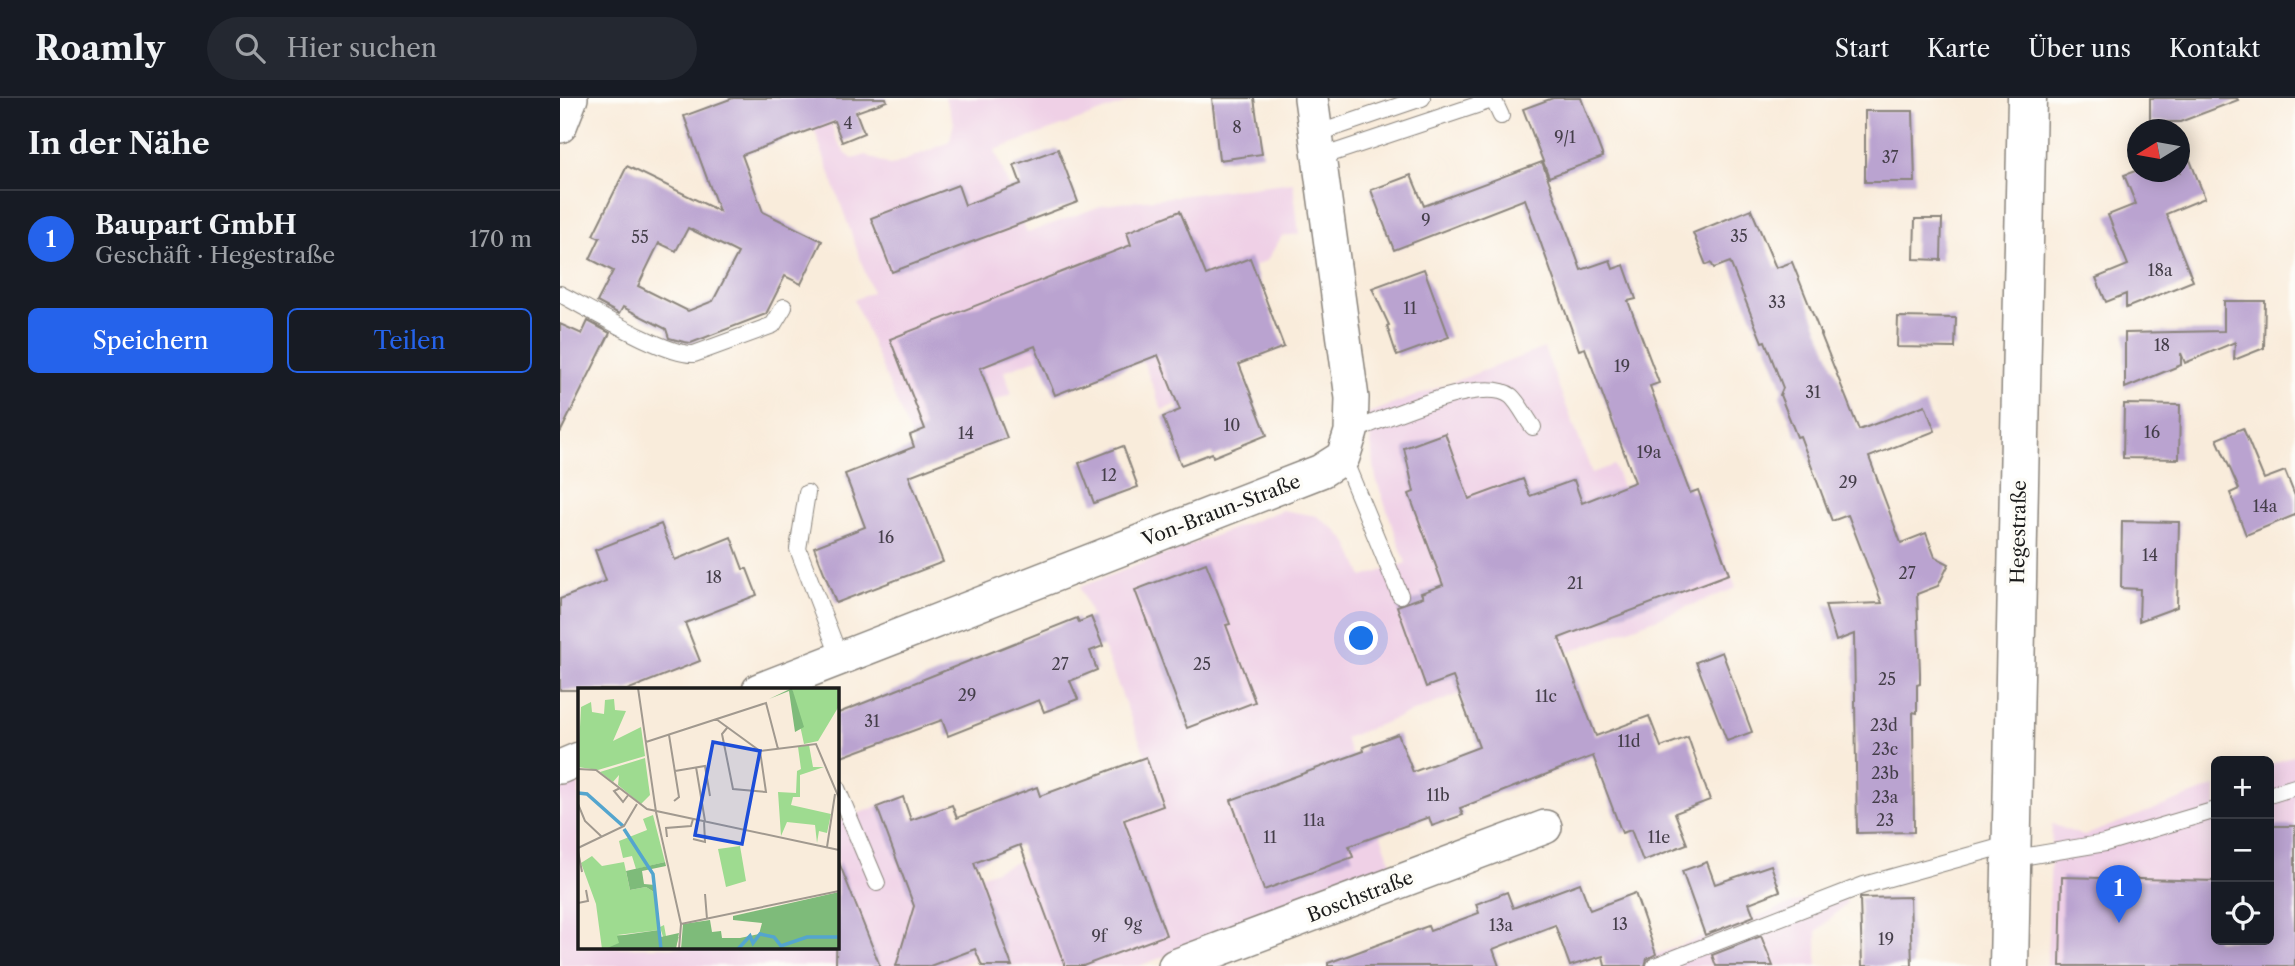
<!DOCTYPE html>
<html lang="de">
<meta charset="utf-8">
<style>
:root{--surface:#171b24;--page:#242831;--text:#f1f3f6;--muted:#9ea1a6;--line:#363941;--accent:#2563eb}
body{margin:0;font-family:"Libre Caslon Text",serif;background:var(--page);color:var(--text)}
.controls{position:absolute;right:21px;bottom:21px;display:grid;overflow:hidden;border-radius:10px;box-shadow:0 4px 18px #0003}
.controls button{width:63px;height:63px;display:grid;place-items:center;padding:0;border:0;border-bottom:2px solid var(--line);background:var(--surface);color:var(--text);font:35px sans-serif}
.compass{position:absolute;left:1567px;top:21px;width:63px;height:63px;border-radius:50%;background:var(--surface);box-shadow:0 4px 18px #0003;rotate:259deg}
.you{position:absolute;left:802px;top:541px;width:24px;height:24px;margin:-18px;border:5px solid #fff;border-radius:50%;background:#1a73e8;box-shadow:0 0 0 10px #1a73e833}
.badge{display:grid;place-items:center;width:46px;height:46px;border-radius:50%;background:var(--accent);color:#fff;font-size:23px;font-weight:700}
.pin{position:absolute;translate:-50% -58px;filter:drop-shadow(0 2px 4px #0008)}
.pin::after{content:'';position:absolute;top:37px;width:24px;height:21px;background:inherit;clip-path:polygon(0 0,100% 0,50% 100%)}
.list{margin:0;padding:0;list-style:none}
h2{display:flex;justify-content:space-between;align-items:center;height:91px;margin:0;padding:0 28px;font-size:30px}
h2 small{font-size:23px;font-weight:400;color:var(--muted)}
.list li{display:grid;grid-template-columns:46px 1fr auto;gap:21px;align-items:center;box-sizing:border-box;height:98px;padding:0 28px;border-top:2px solid var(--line)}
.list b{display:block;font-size:26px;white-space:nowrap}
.list p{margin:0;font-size:23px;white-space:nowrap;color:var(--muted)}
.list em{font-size:23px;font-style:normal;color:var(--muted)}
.actions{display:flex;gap:14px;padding:21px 28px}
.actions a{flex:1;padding:16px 0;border:2px solid var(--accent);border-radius:10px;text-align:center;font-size:24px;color:var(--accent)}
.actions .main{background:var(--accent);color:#fff}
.icon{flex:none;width:38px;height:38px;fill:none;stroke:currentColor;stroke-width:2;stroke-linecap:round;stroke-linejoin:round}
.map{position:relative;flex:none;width:1735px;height:868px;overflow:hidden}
header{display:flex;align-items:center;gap:42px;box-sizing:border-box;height:98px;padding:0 35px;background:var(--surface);border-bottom:2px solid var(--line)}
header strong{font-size:33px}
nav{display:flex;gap:38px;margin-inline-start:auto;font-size:24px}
.search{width:490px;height:63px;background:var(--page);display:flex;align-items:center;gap:18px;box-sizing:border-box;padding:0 24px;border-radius:38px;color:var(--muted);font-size:26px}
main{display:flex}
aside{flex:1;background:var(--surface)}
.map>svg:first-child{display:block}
</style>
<header>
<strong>Roamly</strong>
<div class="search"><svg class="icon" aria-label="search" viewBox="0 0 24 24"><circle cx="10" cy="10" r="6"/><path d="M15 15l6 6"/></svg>Hier suchen</div>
<nav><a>Start</a><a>Karte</a><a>Über uns</a><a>Kontakt</a></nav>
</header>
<main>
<aside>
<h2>In der Nähe<small></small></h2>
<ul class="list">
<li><span class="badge">1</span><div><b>Baupart GmbH</b><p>Geschäft · Hegestraße</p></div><em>170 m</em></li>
</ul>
<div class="actions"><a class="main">Speichern</a><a>Teilen</a></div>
</aside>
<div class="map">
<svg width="1735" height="868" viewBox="0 0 1735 868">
<rect width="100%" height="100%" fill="#fdfcf7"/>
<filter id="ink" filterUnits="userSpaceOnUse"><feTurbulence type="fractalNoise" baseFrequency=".0143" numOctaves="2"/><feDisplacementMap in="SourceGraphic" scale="14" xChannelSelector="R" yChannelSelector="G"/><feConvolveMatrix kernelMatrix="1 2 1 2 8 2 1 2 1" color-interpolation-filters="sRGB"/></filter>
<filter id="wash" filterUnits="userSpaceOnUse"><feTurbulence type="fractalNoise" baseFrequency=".00686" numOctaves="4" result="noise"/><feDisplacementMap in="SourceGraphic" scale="28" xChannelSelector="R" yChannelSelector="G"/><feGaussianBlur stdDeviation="1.57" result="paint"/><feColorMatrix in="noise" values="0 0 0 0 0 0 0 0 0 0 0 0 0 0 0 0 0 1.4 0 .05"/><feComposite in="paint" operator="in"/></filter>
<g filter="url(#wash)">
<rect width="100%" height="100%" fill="#f9ecdb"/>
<g fill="#efd0e6">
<polygon points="243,0 262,0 276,40 285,55 293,61 306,57 331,68 387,45 390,42 394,24 385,0 580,0 435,52 467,135 544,107 733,84 739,136 722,138 707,162 693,169 724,249 680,266 685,281 631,302 620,311 617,306 602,312 583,263 495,297 479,260 444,273 452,296 350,337 294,202 312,194"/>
<polygon points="984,250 1032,375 1054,367 1071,414 1139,390 1176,490 785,640 834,773 579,868 453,868 446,850 397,868 0,868 0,692 19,684 19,849 276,849 277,724 343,698 352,721 392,706 420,778 605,708 520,489 722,412 757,418 776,432 788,445 803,479 846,465 816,381 807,316"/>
<polygon points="1735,657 1735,868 1487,868 1492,726 1523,738 1656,688 1656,842 1709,842 1709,667"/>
<polygon points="1281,787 1287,805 1257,833 1257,868 1065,868"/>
</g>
<g id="blocks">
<g fill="#baa3d0" fill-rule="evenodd">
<path d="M173,0h153l1,3 -31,11 8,21 -22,9 -8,-21 -92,34 21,57 59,29 -21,43 -16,-8 -19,38 -75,29 -7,-1 -15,-4 -3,-9 -43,-22 -4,7 -22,-12 16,-31 -23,-12 10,-21 -7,-3 34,-69 92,45 -35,-95zM128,130l50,25 -25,48 -25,10 -50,-25 21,-43 17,8z"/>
<polygon points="652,0 694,0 702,56 659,62"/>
<polygon points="993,0 1021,0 1043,59 989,79 963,11"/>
<polygon points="1590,0 1677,0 1678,2 1620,24 1590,24"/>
<polygon points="1305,13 1353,13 1355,84 1305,84"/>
<polygon points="498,51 518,104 332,174 311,120 398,87 405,107 461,86 454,67"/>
<polygon points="1626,52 1645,100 1606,116 1633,183 1566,210 1566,196 1546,204 1536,180 1568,167 1548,117 1576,106 1564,77 1578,72 1578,74 1620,74 1620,55"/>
<polygon points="982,64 1021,172 1050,162 1053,171 1064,167 1076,201 1068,203 1099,285 1090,288 1130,395 1138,392 1169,476 999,540 1036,638 1089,618 1101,649 1128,639 1150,702 1115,715 1127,746 1083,763 1071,732 1062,735 1033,658 900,710 903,717 872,728 869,719 789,748 793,759 704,792 671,702 804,653 803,649 838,636 853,674 919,649 893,579 866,589 837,508 863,499 861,495 883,487 849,396 854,394 844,350 885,335 909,401 963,381 970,398 1014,382 1022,405 1075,384 1025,250 1019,252 965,101 834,152 811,92 851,77 864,108"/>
<polygon points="1191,111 1216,170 1232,164 1299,332 1365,307 1375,333 1309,359 1341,445 1366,435 1375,459 1389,466 1378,488 1357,496 1360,575 1360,586 1357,587 1357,615 1353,614 1354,734 1297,735 1294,536 1276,543 1265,507 1322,505 1288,417 1272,423 1240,338 1237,339 1220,297 1223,290 1205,243 1202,244 1170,164 1154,170 1151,165 1146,167 1133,135"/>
<polygon points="620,113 646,177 690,160 724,249 679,266 707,337 653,359 652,355 621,367 603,319 620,312 598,257 495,297 475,248 420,270 447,340 349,378 383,464 276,505 254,449 305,429 285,376 354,349 350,337 365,331 330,241 571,147 567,134"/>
<polygon points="1355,121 1382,121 1381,162 1354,161"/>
<polygon points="864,171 889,239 837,258 827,228 829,227 812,190"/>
<polygon points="1664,203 1705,203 1704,250 1674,262 1675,244 1625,265 1621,255 1621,267 1565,290 1565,235 1664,233"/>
<polygon points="1338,219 1396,220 1395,250 1337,249"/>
<polygon points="28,223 50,235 0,335 0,226 22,236"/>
<polygon points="1564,306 1620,307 1619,361 1563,360"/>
<polygon points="1683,330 1704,381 1725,373 1735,398 1735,417 1686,437 1670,395 1679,391 1657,341"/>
<polygon points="563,348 578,389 534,405 519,365"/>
<polygon points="1562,423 1619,424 1617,509 1579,523 1580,491 1561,490"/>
<polygon points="101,426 115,462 171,439 183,471 187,471 197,497 125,525 140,563 67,592 0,592 0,501 46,483 35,452"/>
<polygon points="646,465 670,526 666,527 695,604 627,630 575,492"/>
<polygon points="531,519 543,548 530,553 537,572 510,583 518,601 484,614 479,602 388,638 382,622 276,661 276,616 517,520 519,524"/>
<polygon points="1162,554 1192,634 1167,643 1136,564"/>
<polygon points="586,659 603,708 564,722 606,837 523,868 505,868 460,747 414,765 452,868 422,868 415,851 370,868 336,868 354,808 317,709 343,699 351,722 392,707 397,720 477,689 480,698"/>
<polygon points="1709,728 1735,728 1735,868 1500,868 1502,779 1656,783 1656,842 1709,842"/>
<polygon points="278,762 320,868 276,868"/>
<polygon points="1147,764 1155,786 1211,767 1220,793 1189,805 1194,818 1145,837 1122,773"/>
<polygon points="1020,785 1030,812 1075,795 1096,856 1087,861 1085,868 1045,868 1043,858 1010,868 995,827 933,851 939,868 768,868 768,865 868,828 870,833 919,815 916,806 947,794 953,810"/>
<polygon points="1350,799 1352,868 1302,868 1300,800"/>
<polygon points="1201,838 1213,868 1156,868 1152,857"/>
</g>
</g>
</g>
<g filter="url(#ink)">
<use href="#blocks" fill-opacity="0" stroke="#8a847c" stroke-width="2"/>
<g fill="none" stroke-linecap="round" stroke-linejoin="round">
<g stroke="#8a847c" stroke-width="18">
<g id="service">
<polyline points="756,36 862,0"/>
<polyline points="758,60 929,3 935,5 941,18"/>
<path d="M0,196c29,15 106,62 134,60l79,-29 11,-18"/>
<path d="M791,334c32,-13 132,-58 160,-36 8,7 15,22 22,31"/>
<polyline points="783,359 840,497"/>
<polyline points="247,395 238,451 280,560"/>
<polyline points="276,688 317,785"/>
<polyline points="1709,697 1735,689"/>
<polyline points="1450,761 1545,745 1656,712"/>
<polyline points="1095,868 1304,787 1451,746"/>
</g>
</g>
<g stroke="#8a847c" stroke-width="36">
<g id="minor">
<polyline points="0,28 11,0"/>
<polyline points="199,592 761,373 783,359 791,334 792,300 751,0"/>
<polyline points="0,669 19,661"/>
<polyline points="615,868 985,729"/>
</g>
</g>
<g stroke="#8a847c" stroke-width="41">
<polyline id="tertiary" points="1449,868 1467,0"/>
</g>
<use href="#service" stroke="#fff" stroke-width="16"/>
<use href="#minor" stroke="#fff" stroke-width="33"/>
<use href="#tertiary" stroke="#fff" stroke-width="38"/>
</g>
</g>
<g text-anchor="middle" stroke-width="7" stroke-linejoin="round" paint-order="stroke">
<g font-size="16" fill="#443e49">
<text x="288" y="31">4</text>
<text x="677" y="35">8</text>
<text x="1005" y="45">9/1</text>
<text x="1330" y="65">37</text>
<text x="866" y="128">9</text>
<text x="1179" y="144">35</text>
<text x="80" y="145">55</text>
<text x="1600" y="178">18a</text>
<text x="1217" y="210">33</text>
<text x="850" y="216">11</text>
<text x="1602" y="253">18</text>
<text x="1062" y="274">19</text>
<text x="1253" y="300">31</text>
<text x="672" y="333">10</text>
<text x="1592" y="340">16</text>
<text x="406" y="341">14</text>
<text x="1089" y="360">19a</text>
<text x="549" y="383">12</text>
<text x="1288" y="390">29</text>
<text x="1705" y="414">14a</text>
<text x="326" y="445">16</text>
<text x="1590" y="463">14</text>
<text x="1347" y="481">27</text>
<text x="154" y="485">18</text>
<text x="1015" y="491">21</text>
<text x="500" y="572">27</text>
<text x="642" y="572">25</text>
<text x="1327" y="587">25</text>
<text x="407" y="603">29</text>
<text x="986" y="604">11c</text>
<text x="312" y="629">31</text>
<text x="1324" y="633">23d</text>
<text x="1069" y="649">11d</text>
<text x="1325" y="657">23c</text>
<text x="1325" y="681">23b</text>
<text x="878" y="703">11b</text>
<text x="1325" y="705">23a</text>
<text x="754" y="728">11a</text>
<text x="1325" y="728">23</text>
<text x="710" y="745">11</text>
<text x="1099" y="745">11e</text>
<text x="573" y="832">9g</text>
<text x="1060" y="832">13</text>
<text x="941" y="833">13a</text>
<text x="539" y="844">9f</text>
<text x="1326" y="847">19</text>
</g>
<g font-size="19" fill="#1c1c1c" stroke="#fdfcf7">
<text transform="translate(661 412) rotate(-21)" y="7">Von-Braun-Straße</text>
<text transform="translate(1458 434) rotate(-89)" y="7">Hegestraße</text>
<text transform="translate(800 798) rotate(-21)" y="7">Boschstraße</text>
</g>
</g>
<g transform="translate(18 590)">
<rect width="261" height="261" fill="#f9ecdb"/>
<path d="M261,0v18l-21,35 -14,3 -12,-56zM36,11l1,11 11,1 -13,30 28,-14 4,29 -47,14 -20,-3 3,-60 10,-5 1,10 12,2 1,-14zM231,57l4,22h11l-24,8v22h-7l-2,8 40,9 -4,19 -8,-2 -2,12 -2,-18 -28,-3 -6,14 -3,-44 18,1 1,-22 4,-2 -3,-22zM67,70l5,37 -9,9 -23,-19 1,-10 -6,7 -13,-10zM75,127l12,47 -29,7 -4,-13 -9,2 -4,-17 28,-11 -4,-11zM162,158l6,35 -20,6 -8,-38zM14,168l10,10 22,-4 6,28 16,-3 8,5 5,38 -42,5 46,2 -3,-10 4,-2 2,11 13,1 -4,12h-73l-6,-45 -15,-41z" fill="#9edb90"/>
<path d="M214,0l12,39 -9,5 -6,-41 -20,8zM87,174l1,4 -24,5 2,13 11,1 2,27 -3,-20 -8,-5 -16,3 -4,-19zM261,204v57h-158l2,-25 27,-4 2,12 9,-1 1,7h18l19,-4 3,-11 -29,-3v-4zM81,242l2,7 18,-4 -3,16h-71l14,-6 -2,-7z" fill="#7ebb7a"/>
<path fill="none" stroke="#54a5ce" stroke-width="3.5" d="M0,105l9,1 36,32M46,141l29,45 8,75M160,261l12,-13 3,7 7,-9 14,3 7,9 26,-9h32"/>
<path fill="none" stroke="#a1998f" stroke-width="2" d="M60,0l18,124 25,112 -2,25M138,31l44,32 56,-7 23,54M149,40l-5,6 11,55 33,3 -6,-41M91,47l10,62 -5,4M68,54l120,-39 12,46M118,79l9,54M0,81l18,1 51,39 192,41M97,83l30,-5 5,30M42,100l-6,3 9,11 6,-8M0,116l7,17 17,16M89,149l-1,-9 25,-2 2,-7M115,151l12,3 -1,-21M249,159l8,-53M0,160l46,-22 13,-22M0,163l4,21M127,206l2,25M0,215l10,-2 -2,-11M103,236l158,-33"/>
<path fill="#1d4ed8" fill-opacity="0.15" stroke="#1d4ed8" stroke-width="3.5" d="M135,54l47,9 -18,93 -47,-9z"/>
<rect width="261" height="261" fill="none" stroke="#1c1c1c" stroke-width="3.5"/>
</g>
</svg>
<div class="controls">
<button>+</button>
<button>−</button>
<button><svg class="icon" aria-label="locate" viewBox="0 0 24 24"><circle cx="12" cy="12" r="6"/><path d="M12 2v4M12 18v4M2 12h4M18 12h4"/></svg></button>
</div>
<svg class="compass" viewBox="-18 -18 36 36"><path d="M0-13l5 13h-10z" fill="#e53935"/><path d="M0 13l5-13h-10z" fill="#9ea1a6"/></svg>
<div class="you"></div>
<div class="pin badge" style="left:1559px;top:825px">1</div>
</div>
</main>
